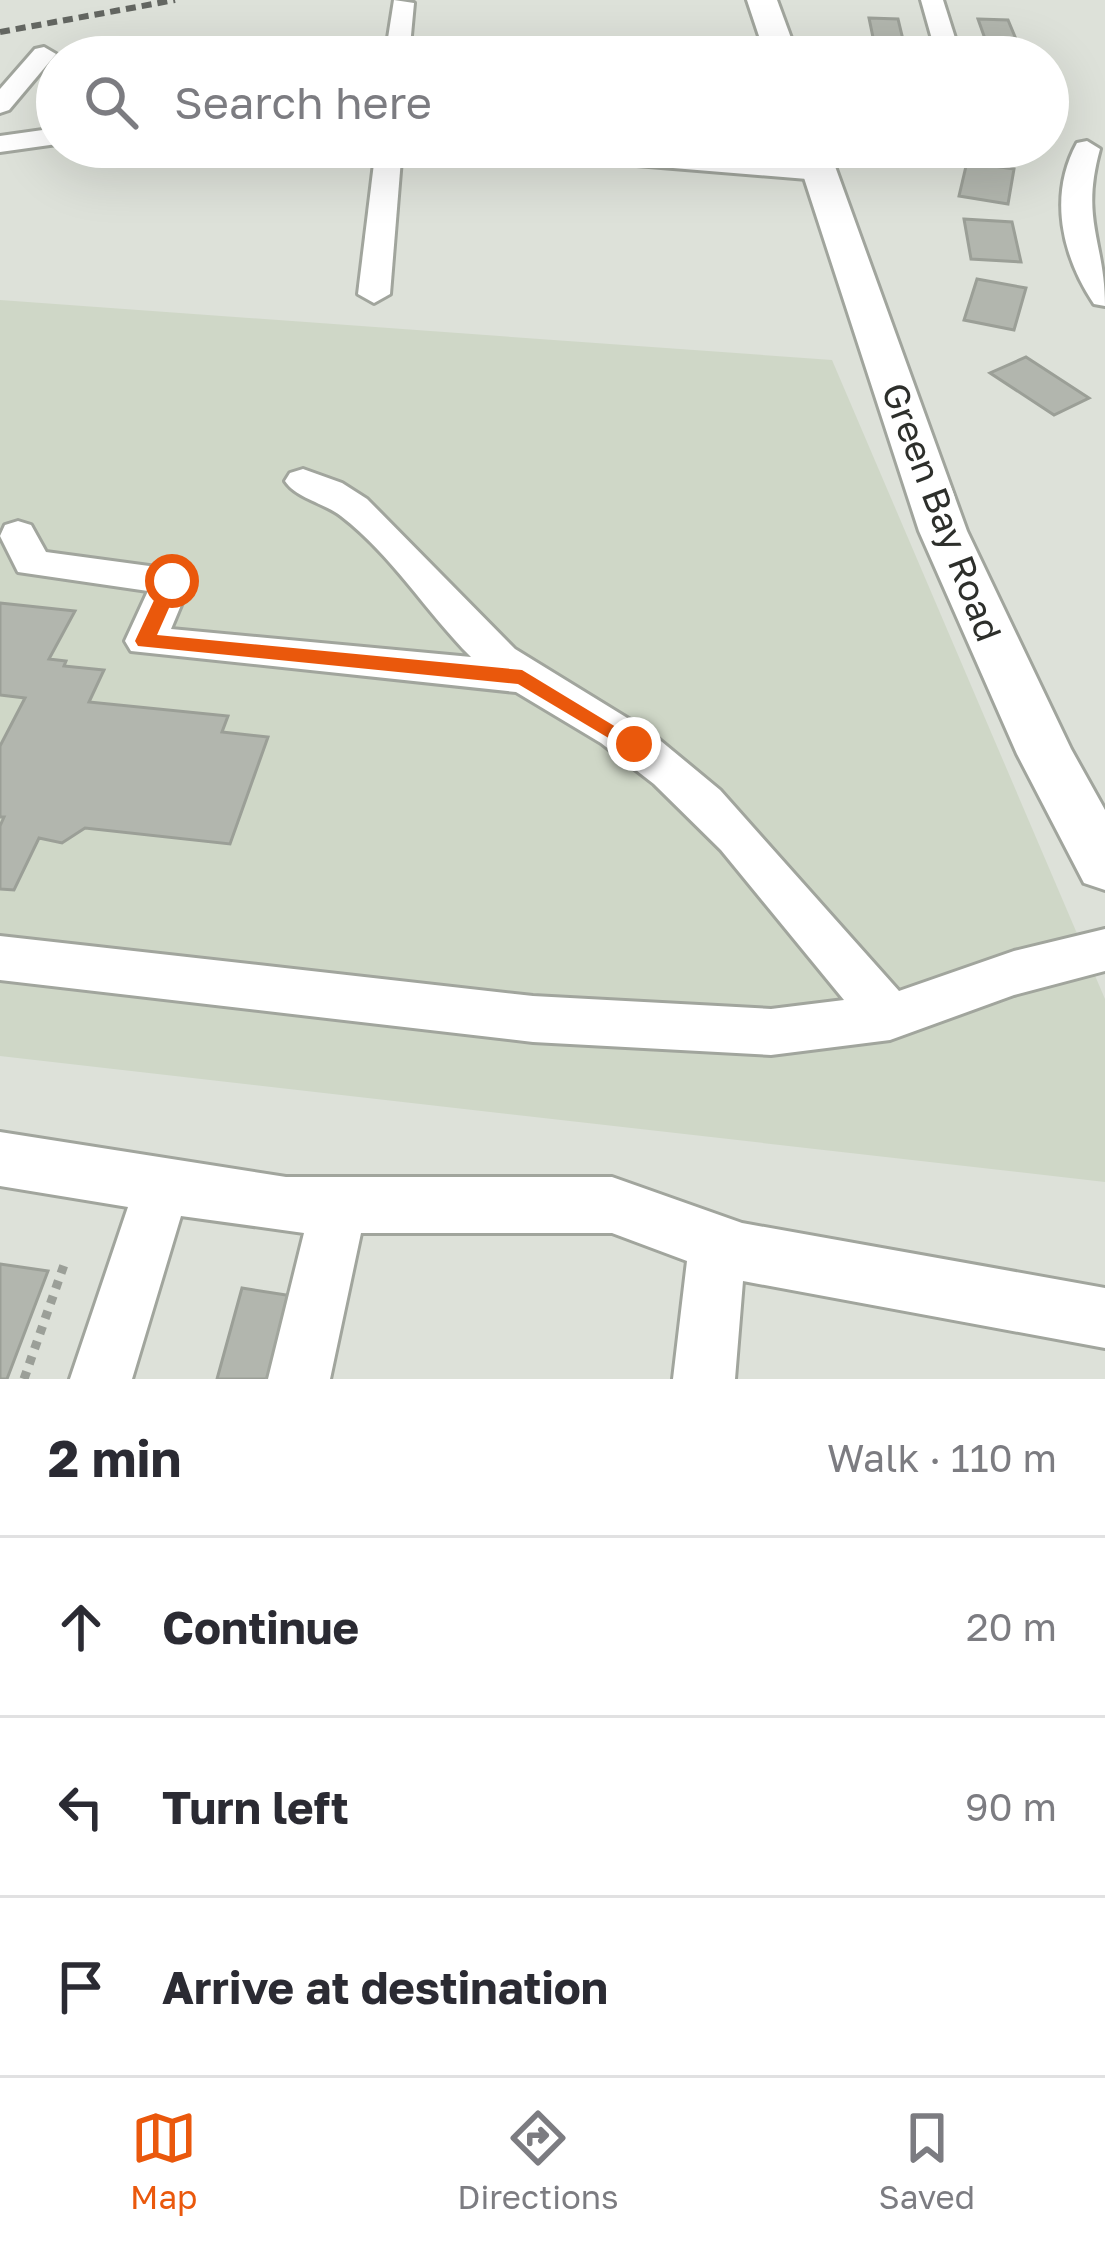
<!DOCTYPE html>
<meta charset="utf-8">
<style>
:root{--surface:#fff;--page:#f2f2f3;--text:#2b2b33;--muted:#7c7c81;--line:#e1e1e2;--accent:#ea580c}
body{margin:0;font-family:"Golos Text",sans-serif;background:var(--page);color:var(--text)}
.stop{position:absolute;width:36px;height:36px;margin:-27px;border:9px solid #ea580c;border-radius:50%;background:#fff}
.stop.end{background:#ea580c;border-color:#fff;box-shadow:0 3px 12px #0008}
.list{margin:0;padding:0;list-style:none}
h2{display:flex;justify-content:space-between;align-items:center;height:156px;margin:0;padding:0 48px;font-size:51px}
h2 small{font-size:39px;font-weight:400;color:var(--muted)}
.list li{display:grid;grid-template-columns:78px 1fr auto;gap:36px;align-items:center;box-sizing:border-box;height:180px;padding:0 48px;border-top:3px solid var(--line)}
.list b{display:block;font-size:45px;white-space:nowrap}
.list em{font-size:39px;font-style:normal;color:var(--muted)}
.icon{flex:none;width:66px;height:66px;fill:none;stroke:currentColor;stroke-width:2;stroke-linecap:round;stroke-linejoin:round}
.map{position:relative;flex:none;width:1105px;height:1379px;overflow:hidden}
.search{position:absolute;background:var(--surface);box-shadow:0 12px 48px #0002;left:36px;right:36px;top:36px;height:132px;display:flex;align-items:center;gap:30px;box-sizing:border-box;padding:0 42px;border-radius:66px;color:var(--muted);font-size:45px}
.sheet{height:696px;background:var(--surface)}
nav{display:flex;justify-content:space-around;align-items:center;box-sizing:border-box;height:168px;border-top:3px solid var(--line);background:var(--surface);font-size:33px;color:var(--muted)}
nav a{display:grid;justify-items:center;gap:6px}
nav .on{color:var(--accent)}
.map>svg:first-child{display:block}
</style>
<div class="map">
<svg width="1105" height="1379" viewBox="0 0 1105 1379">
<rect width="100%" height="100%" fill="#dde1d9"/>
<polygon fill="#cfd7c7" points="0,300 832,360 1105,999 1105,1182 0,1056"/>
<g fill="#b2b6ae" stroke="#9b9f97" stroke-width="3">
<polygon points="869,18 898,19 905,48 875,47"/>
<polygon points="978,19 1008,20 1021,51 989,50"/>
<polygon points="967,162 1014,169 1008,204 959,196"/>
<polygon points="964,219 1012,222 1021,262 971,259"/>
<polygon points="977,279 1026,288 1014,330 964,320"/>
<polygon points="1026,357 1089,398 1054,415 990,373"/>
<polygon points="0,603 75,611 49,659 66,661 64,666 104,670 89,702 228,716 222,732 268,737 230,844 85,828 62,843 39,838 14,890 0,889 0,826 4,817 0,817 0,746 25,698 0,695"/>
<polygon points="0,1264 48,1271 7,1379 0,1379"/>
<polygon points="242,1288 299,1297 279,1379 217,1379"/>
</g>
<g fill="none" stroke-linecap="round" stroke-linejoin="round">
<g stroke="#a1a59d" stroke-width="6">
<g id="minor">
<polygon points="394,0 414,3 409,57 385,57"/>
<polygon points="921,0 943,0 961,57 937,57"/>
<polygon points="44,47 56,54 9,110 0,113 0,89 35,49"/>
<polygon points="57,128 57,144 0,152 0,136"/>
<path d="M1087,141l13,8c-20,72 5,92 5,157l-11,-2c-32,-48 -46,-108 -17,-161z"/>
<polygon points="376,147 402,147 390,294 374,303 358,294"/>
<polygon points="502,147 614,147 819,164 833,172 819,180 515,155"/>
<path d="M303,469l39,14 25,16 148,150 135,83 70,58 179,201 115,-40 91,-22v42l-91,24 -124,45 -119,15 -238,-13 -533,-62v-44l533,60 238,13 73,-9 -123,-150 -67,-66 -53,-41 -85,-51 -385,-41 -6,-10 23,-50 -130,-19 -18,-36 5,-11 13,-4 13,4 15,27 140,19 5,10 -20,48 300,28c-45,-45 -79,-102 -130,-141 -17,-13 -45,-18 -56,-35l5,-8z"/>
<polygon points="0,1132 286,1177 612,1177 742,1223 1105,1288 1105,1348 743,1281 735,1379 673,1379 687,1261 612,1233 361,1233 330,1379 268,1379 304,1233 181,1216 132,1379 70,1379 128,1207 0,1186"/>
</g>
</g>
<g stroke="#a1a59d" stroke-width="6">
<g id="major">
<polygon points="747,0 777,0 798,57 766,57"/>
<polygon points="794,147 828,147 967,531 1071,749 1105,810 1105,890 1084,883 1017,754 919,531"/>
</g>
</g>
<polyline stroke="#9b9f98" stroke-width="9" stroke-dasharray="8 8" stroke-linecap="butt" points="24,1379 65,1262"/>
<use href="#minor" fill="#fff" fill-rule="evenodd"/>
<use href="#major" fill="#fff" fill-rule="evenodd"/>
<polyline stroke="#636661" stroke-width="6" stroke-dasharray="10 6" stroke-linecap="butt" points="0,32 175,0"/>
</g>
<polygon fill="#ea580c" points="172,575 181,581 157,635 522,670 644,744 634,751 627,749 518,684 138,646 135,641 163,581"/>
<g text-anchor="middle" stroke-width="10" stroke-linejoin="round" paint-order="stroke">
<g font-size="36" fill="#2d2f2b" stroke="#fff">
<text transform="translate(942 512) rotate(69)" y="13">Green Bay Road</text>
</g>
</g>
</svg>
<div class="stop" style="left:172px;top:581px"></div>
<div class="stop end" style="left:634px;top:744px"></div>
<div class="search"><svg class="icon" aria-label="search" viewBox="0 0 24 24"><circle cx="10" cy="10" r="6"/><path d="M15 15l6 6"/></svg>Search here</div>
</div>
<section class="sheet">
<h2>2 min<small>Walk · 110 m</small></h2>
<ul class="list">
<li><svg class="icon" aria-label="ahead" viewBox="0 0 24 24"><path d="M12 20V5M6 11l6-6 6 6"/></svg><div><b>Continue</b></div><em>20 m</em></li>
<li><svg class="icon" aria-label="left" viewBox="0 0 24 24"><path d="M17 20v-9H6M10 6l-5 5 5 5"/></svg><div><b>Turn left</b></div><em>90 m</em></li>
<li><svg class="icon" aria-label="arrive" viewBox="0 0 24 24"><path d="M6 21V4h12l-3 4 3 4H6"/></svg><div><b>Arrive at destination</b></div></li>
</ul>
</section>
<nav>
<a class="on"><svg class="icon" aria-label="map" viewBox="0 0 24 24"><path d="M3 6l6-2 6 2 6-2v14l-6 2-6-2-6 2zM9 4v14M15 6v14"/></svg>Map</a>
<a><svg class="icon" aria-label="directions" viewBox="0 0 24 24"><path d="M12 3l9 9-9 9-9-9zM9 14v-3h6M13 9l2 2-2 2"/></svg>Directions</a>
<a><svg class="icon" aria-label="saved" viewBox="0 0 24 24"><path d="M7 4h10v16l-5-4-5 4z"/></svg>Saved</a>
</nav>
